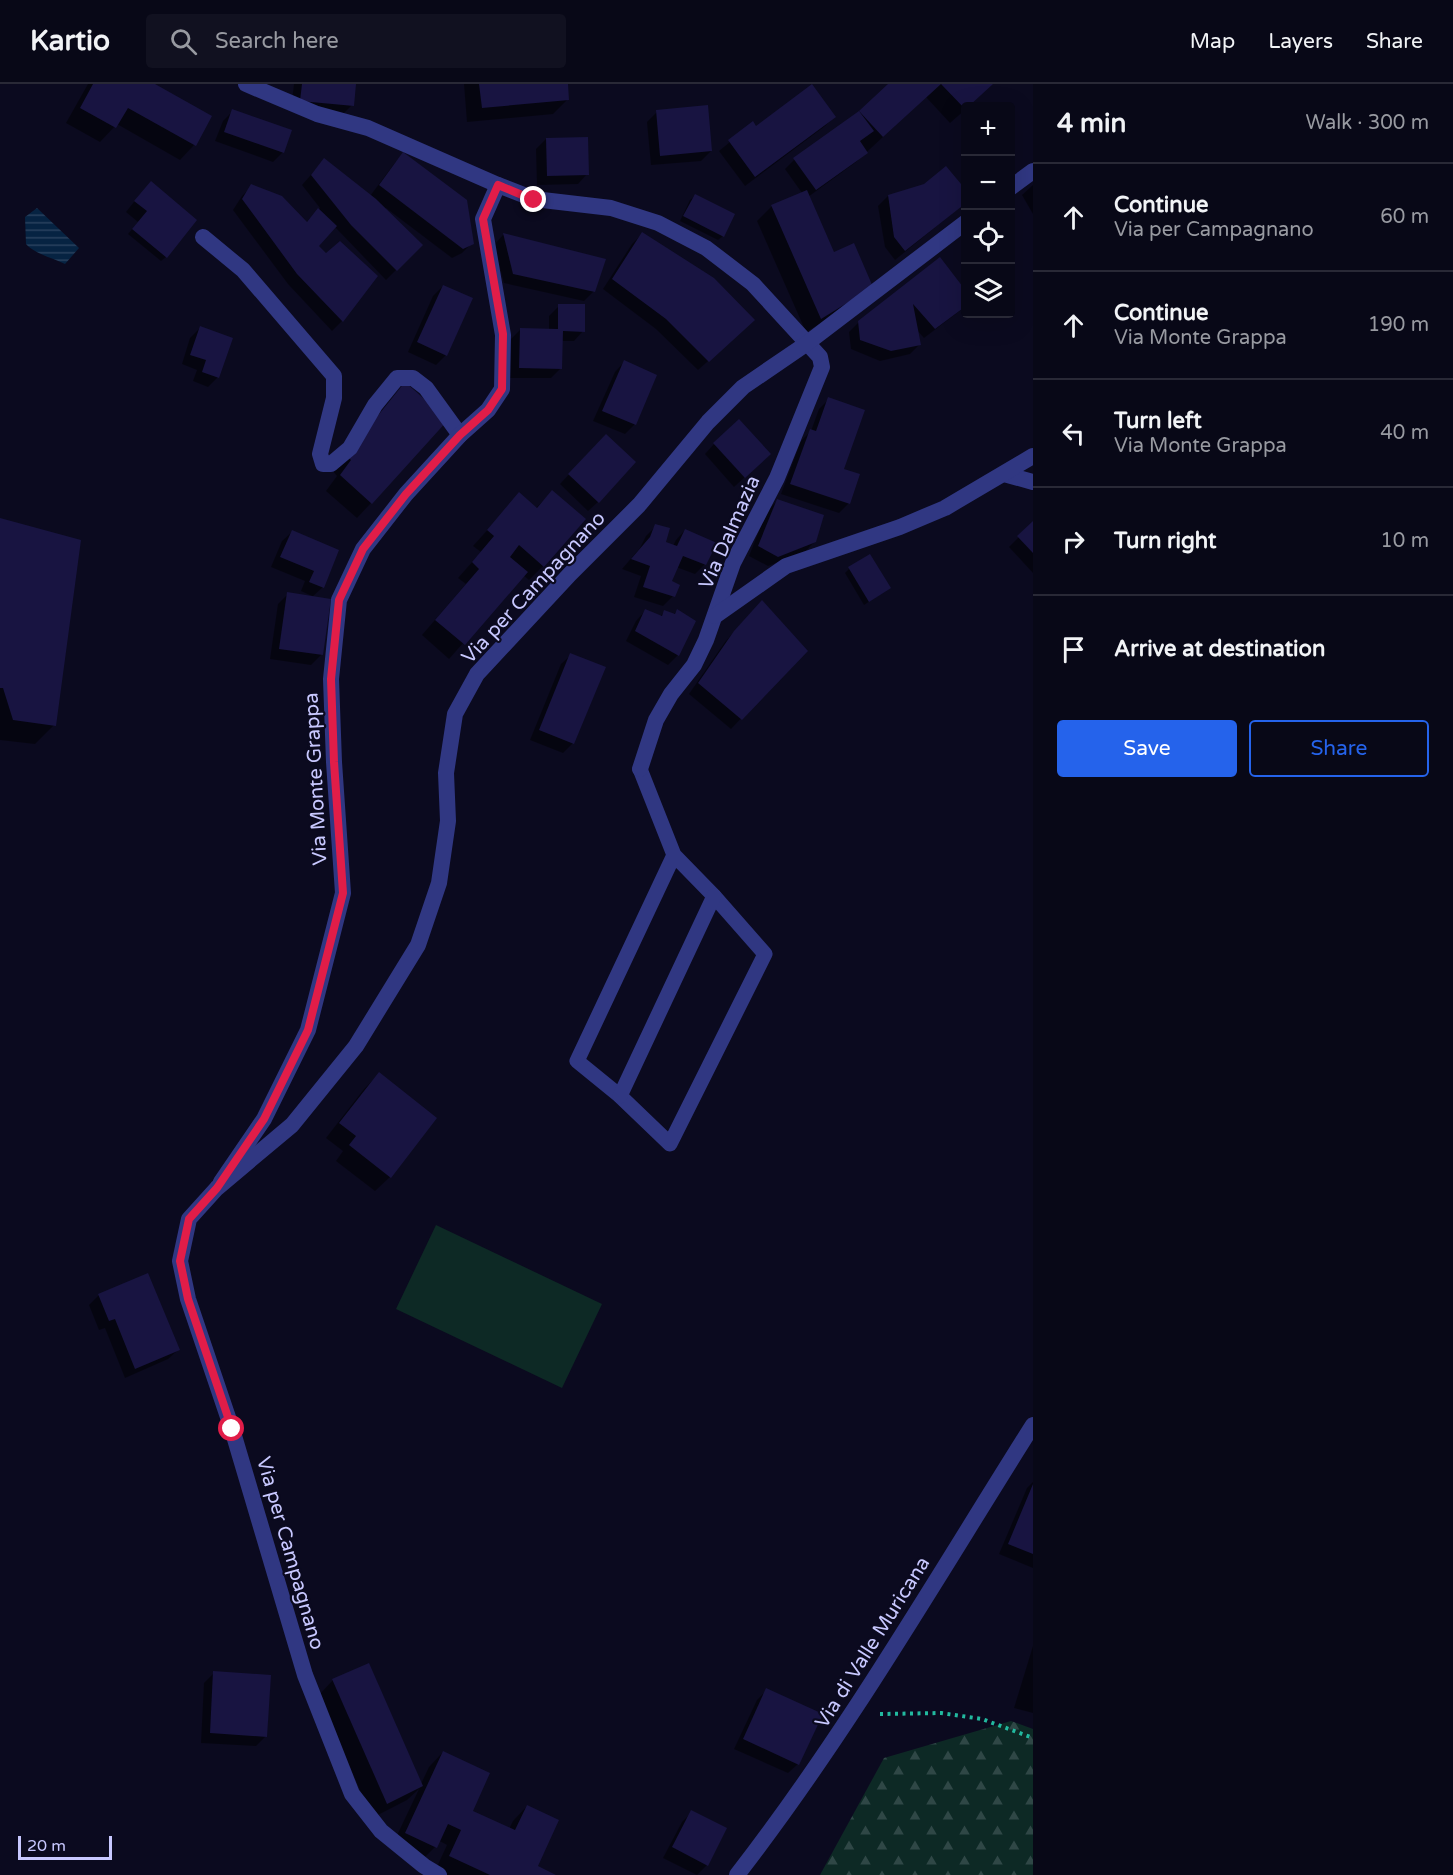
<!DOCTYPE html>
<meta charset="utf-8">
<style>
:root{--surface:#080817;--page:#111120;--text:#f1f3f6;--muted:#989aa1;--line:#292936;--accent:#2563eb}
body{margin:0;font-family:"Varela Round",sans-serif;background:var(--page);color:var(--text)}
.controls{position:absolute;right:18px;top:18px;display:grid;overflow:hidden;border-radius:6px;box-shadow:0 6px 24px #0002}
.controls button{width:54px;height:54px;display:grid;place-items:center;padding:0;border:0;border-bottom:2px solid var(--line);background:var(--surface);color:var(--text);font:30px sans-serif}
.scale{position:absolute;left:18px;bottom:15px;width:94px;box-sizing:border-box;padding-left:6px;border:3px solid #c8c8ff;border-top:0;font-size:16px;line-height:21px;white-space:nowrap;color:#c8c8ff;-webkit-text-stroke:4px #0b0a1f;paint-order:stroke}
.stop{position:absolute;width:18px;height:18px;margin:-14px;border:4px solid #e11d48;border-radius:50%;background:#fff}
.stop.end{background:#e11d48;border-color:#fff;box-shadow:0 2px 6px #0008}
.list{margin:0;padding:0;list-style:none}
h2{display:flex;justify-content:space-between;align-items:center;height:78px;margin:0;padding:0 24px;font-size:26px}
h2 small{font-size:20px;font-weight:400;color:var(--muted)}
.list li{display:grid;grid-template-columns:39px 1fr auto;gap:18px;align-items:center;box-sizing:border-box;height:108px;padding:0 24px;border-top:2px solid var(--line)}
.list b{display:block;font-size:22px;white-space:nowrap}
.list p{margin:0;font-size:20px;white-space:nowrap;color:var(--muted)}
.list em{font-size:20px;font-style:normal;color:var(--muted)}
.actions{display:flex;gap:12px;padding:18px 24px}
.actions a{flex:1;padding:14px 0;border:2px solid var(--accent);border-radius:6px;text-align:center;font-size:21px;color:var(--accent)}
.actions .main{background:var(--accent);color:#fff}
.icon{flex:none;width:33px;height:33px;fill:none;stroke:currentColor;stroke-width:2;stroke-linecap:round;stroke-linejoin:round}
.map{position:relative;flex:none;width:1033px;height:1791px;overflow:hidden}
header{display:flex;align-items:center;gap:36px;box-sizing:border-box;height:84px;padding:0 30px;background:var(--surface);border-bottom:2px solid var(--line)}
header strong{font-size:28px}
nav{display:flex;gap:33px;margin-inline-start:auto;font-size:21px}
.search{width:420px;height:54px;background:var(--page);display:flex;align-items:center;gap:15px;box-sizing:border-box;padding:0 21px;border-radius:6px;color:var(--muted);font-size:22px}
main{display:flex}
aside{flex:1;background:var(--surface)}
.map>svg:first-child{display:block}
</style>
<header>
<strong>Kartio</strong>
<div class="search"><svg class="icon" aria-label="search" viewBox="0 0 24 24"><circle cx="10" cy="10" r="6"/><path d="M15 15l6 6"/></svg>Search here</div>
<nav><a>Map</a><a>Layers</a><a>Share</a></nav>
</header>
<main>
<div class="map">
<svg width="1033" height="1791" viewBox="0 0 1033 1791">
<defs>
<pattern id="forest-firs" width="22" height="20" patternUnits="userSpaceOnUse" patternTransform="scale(1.5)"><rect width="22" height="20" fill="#0d2925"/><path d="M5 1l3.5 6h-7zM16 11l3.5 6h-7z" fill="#2f4746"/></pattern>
<pattern id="water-rules" width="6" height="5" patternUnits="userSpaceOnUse" patternTransform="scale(1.5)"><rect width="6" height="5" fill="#062342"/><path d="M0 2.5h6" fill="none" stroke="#29415e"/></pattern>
</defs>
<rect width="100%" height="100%" fill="#0b0a1f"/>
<polygon fill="url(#forest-firs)" points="1011,1637 1033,1645 1033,1791 820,1791 884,1674"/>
<polygon fill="#0d2925" points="436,1141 602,1220 562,1304 396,1225"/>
<path fill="url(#water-rules)" d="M37,124l42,40 -14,16c-12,-6 -30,-10 -39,-20l-1,-27z"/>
<g fill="#0007">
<polygon points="88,0 152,0 210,33 194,61 180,76 117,40 100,58 66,39"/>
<polygon points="294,0 354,0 352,21 342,31 291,26"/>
<polygon points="464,0 566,0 568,15 553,30 467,38"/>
<polygon points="890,0 992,0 968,22 966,22 966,25 950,39 926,13 856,78 808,113 856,218 806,248 757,137 772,122 802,109 785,85 794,76 857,31"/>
<polygon points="233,27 283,68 273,78 215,57 223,37"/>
<polygon points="657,28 711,67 701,77 651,81 647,38"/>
<polygon points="834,33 825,42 745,102 719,67 753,39 756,44"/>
<polygon points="546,55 587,90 578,100 537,101 536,65"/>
<polygon points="403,70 472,159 462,169 452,174 386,124 385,126 421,161 386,196 335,143 317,162 326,171 376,193 342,237 332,247 288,200 233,126 242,112 252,102 306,139 320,124 302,101 324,76 370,112 394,80"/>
<polygon points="925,101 960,123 895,176 885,163 878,122 888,112"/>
<polygon points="1033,101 1033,130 1022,111"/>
<polygon points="141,109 166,173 161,177 128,150 138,138 126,128"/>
<polygon points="695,112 723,152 718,156 680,137 690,116"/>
<polygon points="642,150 743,246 698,286 656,245 603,205 632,160"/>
<polygon points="503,151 605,177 594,207 584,217 504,199 494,161"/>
<polygon points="940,175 966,222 924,254 916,245 919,261 910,270 880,277 851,265 849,248 859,238"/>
<polygon points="443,202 446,271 436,281 408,268 433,212"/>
<polygon points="559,222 583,247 574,257 561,257 561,284 551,294 510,294 510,256 520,246 549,246 549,232"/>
<polygon points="200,244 218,293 208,303 193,297 197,286 182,280 190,254"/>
<polygon points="624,278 655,291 634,341 625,350 593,337 615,288"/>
<polygon points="405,300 371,419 357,434 326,407 337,392 332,386 391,315"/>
<polygon points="829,315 849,419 839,429 781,410 801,357 811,347 819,325"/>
<polygon points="714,360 759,380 734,403 705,370"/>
<polygon points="596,361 598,418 588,427 560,400"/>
<polygon points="552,408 543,482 529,496 523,491 449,575 422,551 466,500 458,494 481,468 473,462 519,411 535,425"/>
<polygon points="777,417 815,457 805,468 768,482 749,472 767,427"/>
<polygon points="0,436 54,641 35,660 0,656"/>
<polygon points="1033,439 1033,489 1009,463"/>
<polygon points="656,442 664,459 673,462 676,456 685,446 705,480 695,490 676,483 670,498 673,512 663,522 634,513 641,492 622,485 640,464 646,452"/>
<polygon points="292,448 337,467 323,503 312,513 321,571 311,581 270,575 278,520 288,510 312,512 301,507 305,497 271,483 282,457"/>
<polygon points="849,485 889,504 864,521 845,489"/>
<polygon points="645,527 660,532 665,528 673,531 677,527 694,538 678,571 668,581 626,557 636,537"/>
<polygon points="752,528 805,567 731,645 689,610 725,558"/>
<polygon points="571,571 573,659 563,669 530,656 561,580"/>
<polygon points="379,990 390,1093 375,1107 336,1077 343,1067 326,1054 364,1005"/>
<polygon points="99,1211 178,1266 168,1275 125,1294 105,1244 99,1246 89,1221"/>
<polygon points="1033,1398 1033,1484 999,1470 1027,1404"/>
<polygon points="1033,1562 1033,1629 1014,1624"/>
<polygon points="214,1589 266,1652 256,1662 201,1659 204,1599"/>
<polygon points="333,1596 421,1700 429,1683 443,1668 471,1727 509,1745 513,1737 527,1722 536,1783 553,1791 444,1791 435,1787 447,1761 438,1756 435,1763 421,1777 391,1764 419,1705 407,1716 372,1734 319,1611"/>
<polygon points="767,1606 798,1680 788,1689 734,1665 757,1616"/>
<polygon points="692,1728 707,1781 697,1791 663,1774 682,1738"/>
</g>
<g fill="#181441">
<polygon points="93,0 155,0 212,32 196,62 128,24 116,44 80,24"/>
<polygon points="302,0 356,0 354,22 300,17"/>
<polygon points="479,0 568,0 569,16 482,24"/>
<polygon points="812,0 836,33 755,93 728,56 753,37 756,42"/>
<polygon points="888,0 993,0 969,22 966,22 966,26 941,0 883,53 859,27"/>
<polygon points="708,21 712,67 660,72 656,26"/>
<polygon points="232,25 292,46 284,69 224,48"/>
<polygon points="859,27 874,47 860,57 868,69 816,106 793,74"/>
<polygon points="588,53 589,91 547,92 546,54"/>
<polygon points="403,68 467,116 474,160 463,165 379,101"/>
<polygon points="324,74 376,115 423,161 397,187 351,141 311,91"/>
<polygon points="946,82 966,106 966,119 905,167 894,153 888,111 924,100"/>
<polygon points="151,97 197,136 167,174 132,145 147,127 134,117"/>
<polygon points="251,100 282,112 307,138 318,124 337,142 319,162 326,169 340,157 378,192 343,238 297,190 242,115"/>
<polygon points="807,106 834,168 854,159 873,203 821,235 771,121"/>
<polygon points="695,110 735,130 724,153 683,132"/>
<polygon points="642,148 714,194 755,236 709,278 666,235 612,195"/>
<polygon points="503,149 606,175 595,208 513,190"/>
<polygon points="940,173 966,207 966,222 935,245 913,220 921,261 891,267 860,256 858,237"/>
<polygon points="443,201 473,214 447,272 417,258"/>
<polygon points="558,220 585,220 585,248 563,247 562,285 519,284 520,244 558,245"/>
<polygon points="200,242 233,254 219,294 202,288 206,276 190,271"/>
<polygon points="624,276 657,291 636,341 602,327"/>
<polygon points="405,298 448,336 372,420 340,391 351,376 346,371"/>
<polygon points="828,313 865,326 844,385 860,390 850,420 790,400 810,345 816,347"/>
<polygon points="739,335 771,370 745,394 713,359"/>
<polygon points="606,350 636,378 599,419 568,390"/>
<polygon points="552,406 586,435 544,483 519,461 510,473 528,488 465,561 435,536 479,485 472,478 494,452 487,446 519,408 537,424"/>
<polygon points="777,415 824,431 816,458 778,473 758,462"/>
<polygon points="0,434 81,456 56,642 13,636 3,604 0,604"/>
<polygon points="1033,437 1033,469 1017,452"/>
<polygon points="655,440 670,444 666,458 677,462 685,445 717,459 706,481 683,472 672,497 680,501 675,513 643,503 650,482 631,475 650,453"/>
<polygon points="292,446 339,466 324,504 309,498 314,487 280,473"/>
<polygon points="870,470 891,504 869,518 848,483"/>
<polygon points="287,508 331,515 323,571 279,565"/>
<polygon points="762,516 808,567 742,636 698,599 734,547"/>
<polygon points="645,525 662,532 664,526 675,530 677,525 696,537 679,572 635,547"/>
<polygon points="570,569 606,583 574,660 539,646"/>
<polygon points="379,988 437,1034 391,1094 349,1061 356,1052 339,1039"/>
<polygon points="148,1189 180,1266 135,1285 115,1235 109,1237 98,1210"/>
<polygon points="1033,1400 1033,1470 1008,1460"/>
<polygon points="369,1579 423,1702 387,1720 332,1595"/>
<polygon points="213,1587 271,1591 267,1653 210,1649"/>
<polygon points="766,1604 823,1630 799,1681 743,1655"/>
<polygon points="443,1667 490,1689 473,1727 515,1746 527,1721 559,1736 538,1782 556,1791 490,1791 449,1772 461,1746 448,1740 437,1764 405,1749"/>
<polygon points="691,1726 727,1744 708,1782 672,1763"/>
</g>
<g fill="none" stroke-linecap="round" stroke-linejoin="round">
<polyline stroke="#22b99f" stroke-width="4" stroke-dasharray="3 4.5" stroke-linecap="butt" points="880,1630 941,1629 982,1635 1033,1654"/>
<g stroke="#303782" stroke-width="15">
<polyline points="640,685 674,771 714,812 765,870 670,1060 620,1012 577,977 674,771"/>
<polyline points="620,1012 714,812"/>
</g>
<g stroke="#303782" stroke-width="16">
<polyline points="246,0 317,30 368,44 498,101 534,115 611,124 658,139 706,164 753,200 820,273 822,283 777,394 733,479 706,556 694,581 671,610 656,636 640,685"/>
<polyline points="203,153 243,186 334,292 334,314 320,370 323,380 331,380 350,364 375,321 397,294 413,294 426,304 460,351"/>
<polyline points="1004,390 1033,398"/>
<polyline points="715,532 786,482 900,443 945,424 1033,372"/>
<polyline points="221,1098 264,1035 308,946 343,809 334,678 331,595 339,516 363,465 406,410 460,351 488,326 502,305 503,251 483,135 498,101"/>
</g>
<g stroke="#303782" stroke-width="16">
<polyline points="1010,104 1033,87"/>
<polyline points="439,1791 424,1782 381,1747 352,1710 305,1591 232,1345 188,1215 180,1177 189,1135 217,1104 292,1041 356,962 418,861 439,799 448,737 446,689 455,630 477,590 570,490 639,421 708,338 743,303 806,260 966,138"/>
<path d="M737,1791c110,-142 200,-298 296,-450"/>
</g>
</g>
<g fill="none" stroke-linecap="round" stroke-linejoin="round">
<polyline stroke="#e11d48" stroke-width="8" points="232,1345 188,1215 180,1177 189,1135 217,1104 264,1035 308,946 343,809 334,678 331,595 339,516 363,465 406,410 460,351 488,326 502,305 503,250 483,135 498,101 534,116"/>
</g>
<g text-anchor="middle" stroke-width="4.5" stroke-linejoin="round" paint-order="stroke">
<g font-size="20" fill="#c8c8ff" stroke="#0b0a1f">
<text transform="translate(729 448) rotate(-66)" y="7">Via Dalmazia</text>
<text transform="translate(533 503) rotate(-47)" y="7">Via per Campagnano</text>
<text transform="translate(315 695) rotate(-93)" y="7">Via Monte Grappa</text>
<text transform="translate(291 1469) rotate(74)" y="7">Via per Campagnano</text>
<text transform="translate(872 1558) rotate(-58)" y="7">Via di Valle Muricana</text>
</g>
</g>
</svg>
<div class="controls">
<button>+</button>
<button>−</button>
<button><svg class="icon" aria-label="locate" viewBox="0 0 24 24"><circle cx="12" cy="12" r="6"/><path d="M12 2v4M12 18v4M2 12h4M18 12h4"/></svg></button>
<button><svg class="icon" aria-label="layers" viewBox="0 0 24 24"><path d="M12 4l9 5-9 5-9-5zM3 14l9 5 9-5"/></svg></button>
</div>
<div class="scale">20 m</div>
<div class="stop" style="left:232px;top:1345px"></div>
<div class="stop end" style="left:534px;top:116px"></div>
</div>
<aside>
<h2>4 min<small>Walk · 300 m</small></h2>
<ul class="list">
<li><svg class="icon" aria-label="ahead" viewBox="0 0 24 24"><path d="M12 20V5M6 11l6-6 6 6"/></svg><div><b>Continue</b><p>Via per Campagnano</p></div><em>60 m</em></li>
<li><svg class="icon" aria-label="ahead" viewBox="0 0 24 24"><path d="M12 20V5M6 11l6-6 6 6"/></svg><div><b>Continue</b><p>Via Monte Grappa</p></div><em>190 m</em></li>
<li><svg class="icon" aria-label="left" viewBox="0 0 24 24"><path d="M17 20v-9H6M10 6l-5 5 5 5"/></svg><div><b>Turn left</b><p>Via Monte Grappa</p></div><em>40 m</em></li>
<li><svg class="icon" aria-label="right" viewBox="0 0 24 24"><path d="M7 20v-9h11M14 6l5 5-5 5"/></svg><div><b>Turn right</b></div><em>10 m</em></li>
<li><svg class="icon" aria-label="arrive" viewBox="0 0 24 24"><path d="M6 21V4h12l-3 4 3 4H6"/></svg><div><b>Arrive at destination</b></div></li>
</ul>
<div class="actions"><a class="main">Save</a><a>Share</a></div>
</aside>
</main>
